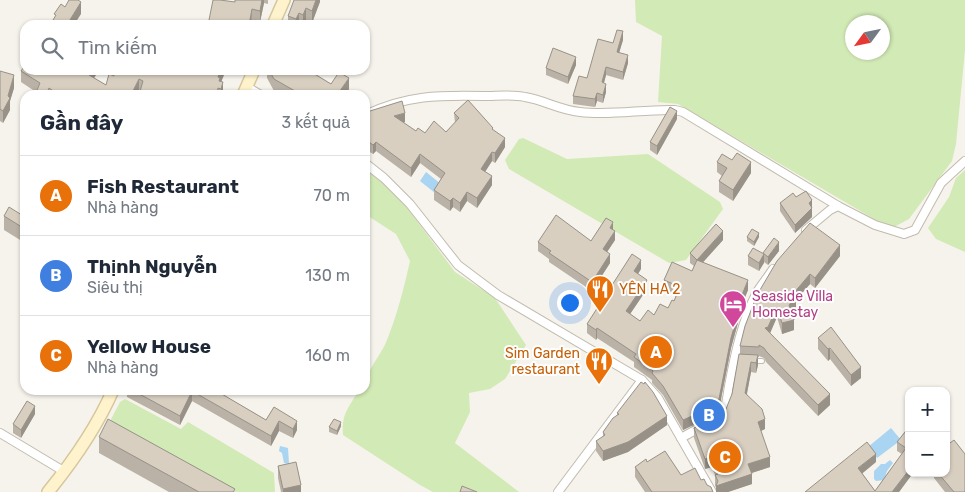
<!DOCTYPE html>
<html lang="vi">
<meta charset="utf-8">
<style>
:root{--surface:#fff;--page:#f6f6f7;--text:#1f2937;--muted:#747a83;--line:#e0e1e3;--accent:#1a73e8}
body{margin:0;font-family:Rubik,sans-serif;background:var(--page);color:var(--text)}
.controls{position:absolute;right:15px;bottom:15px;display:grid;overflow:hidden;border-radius:10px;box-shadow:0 1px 4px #0004}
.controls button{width:45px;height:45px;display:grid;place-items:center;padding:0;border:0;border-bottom:1px solid var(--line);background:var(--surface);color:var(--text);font:25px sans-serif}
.compass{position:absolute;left:845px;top:15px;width:45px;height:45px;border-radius:50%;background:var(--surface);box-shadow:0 1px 4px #0004;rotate:237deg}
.you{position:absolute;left:569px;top:302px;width:18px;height:18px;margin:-12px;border:4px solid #fff;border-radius:50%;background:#1a73e8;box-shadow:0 0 0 8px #1a73e833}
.badge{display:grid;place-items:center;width:32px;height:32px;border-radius:50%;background:var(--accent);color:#fff;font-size:16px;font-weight:700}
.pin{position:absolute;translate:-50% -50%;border:2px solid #fff;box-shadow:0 1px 5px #0006}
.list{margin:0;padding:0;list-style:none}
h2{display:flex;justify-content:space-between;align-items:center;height:65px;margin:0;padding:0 20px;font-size:21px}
h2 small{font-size:16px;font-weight:400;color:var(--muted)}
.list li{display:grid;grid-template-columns:32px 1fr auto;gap:15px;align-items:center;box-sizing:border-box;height:80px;padding:0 20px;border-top:1px solid var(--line)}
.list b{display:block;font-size:19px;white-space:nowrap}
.list p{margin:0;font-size:16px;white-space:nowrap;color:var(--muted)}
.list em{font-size:16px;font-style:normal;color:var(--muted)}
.icon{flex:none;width:28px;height:28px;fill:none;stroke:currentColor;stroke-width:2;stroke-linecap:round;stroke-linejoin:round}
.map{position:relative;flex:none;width:965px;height:492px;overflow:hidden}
.search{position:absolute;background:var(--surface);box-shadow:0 1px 4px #0004;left:20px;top:20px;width:350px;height:55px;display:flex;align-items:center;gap:12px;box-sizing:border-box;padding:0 18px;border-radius:15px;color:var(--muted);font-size:19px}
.panel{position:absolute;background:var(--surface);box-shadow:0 1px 4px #0004;left:20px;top:90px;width:350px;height:305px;border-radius:15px}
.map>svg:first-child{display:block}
</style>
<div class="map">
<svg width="965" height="492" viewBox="0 0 965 492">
<rect width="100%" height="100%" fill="#f6f3ec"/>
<g fill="#d2eab5" fill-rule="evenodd">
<path d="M635,0h330v50l-9,94 -4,17 -43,58 -13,7h-8l-9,-4 -201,-118 -20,-2 4,-66 -26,-14zM852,22h30v30h-30z"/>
<polygon points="523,138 567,159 648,154 720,202 723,209 686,260 669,263 509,169 505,160 519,139"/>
<path d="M365,168l19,15 24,26 47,63 40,26 31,47 -21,34 -15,10 -21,4 1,19 -15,31 64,49h-86l-13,-7 -77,-50c-2,-21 6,-28 16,-45h6c0,-20 15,-32 22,-50 10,-25 17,-52 23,-79l-14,-27 -31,-20z"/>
<polygon points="965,170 965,252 936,239 928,228 949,197 956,178"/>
<polygon points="125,399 181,429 188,422 274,473 275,492 217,492 109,423 120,402"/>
</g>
<g fill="#a9d4f2">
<polygon points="426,172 441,184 435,193 420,181"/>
<polygon points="891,428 901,440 877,458 868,447"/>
<polygon points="280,446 288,448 289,464 284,463 282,453 279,451"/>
<polygon points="890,460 893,463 887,471 884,480 876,481 874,479 874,471 881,464 885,464"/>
</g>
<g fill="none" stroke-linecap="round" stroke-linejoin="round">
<g stroke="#c2bbae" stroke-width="6">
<polyline id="service" points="754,361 762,361"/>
</g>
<g stroke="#c2bbae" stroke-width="10">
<g id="minor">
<polyline points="247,87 261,95"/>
<path d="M365,115c41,-20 74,-20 119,-19 13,0 28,-2 41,1 19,3 34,13 55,15 31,4 63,-3 95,-2l8,2 155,94 37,19 29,9 11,-4 26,-47 24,-22"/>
<polyline points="365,163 384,178 410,204 458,265 498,295 642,380 658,398 712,492"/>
<polyline points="806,230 830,210 838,206"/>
<path d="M718,418c9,-7 9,-22 11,-32 6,-32 13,-65 28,-94 5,-8 11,-15 16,-23"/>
<polyline points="0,433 65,472"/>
<polyline points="681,438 701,427"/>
<polyline points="558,492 642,380"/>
</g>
</g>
<g stroke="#d6c79b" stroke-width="14">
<g id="secondary">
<polyline points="273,25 284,0"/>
<polyline points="243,95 254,70"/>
<path d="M48,492c26,-32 49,-65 65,-102"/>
</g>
</g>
<use href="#service" stroke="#fff" stroke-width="4"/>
<use href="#minor" stroke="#fff" stroke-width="8"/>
<use href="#secondary" stroke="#fff3cd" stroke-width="11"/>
</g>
<g fill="#bab2a6">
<polygon points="235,0 268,0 268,4 264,3 260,22 252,21 235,2"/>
<polygon points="320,0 312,23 306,20 304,25 288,25 288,16"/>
<polygon points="623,40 619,52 628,63 623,80 606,75 604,83 606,92 603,103 597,101 595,107 573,104 573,96 587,78"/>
<polygon points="576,65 568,84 546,75 546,68"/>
<polygon points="25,70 99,70 94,78 106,85 114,76 116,70 226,70 221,81 223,93 222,95 139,95 140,91 139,91 137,95 35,95 36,92 21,82 21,71"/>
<polygon points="267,70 308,70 331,84 349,89 345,95 282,95 274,91 267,78"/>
<polygon points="0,71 14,88 10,101 10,110 3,123 0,121"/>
<polygon points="365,111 405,122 403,123 416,131 425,133 446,132 455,123 454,113 493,131 505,147 495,163 492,161 485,172 492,185 477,208 467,201 460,212 453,207 450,211 434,200 434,190 441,179 420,163 411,177 376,151 373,154 365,149"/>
<polygon points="677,119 657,155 650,150 650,142"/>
<polygon points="732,160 751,173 733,201 719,192 719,181 722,176 717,172 717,162"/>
<polygon points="796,197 812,209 812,217 795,233 780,211 780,203"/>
<polygon points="4,216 25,217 25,243 4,230"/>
<polygon points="613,230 615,240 607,252 610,263 592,291 549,262 549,259 538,251 538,242 591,241"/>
<polygon points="747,237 759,237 754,246 747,241"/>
<polygon points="723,240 703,262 748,290 739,312 739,319 731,348 719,409 710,417 683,430 663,395 652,383 652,380 634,367 634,362 597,338 596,340 587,333 587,324 641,269 638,274 647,289 630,314 640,321 668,308 674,301 676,295 664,290 664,280 692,271 694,266 690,263 690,253"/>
<polygon points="779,251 768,265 764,262 759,271 748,265 748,256 763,254 763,253"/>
<polygon points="840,256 815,288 810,284 796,300 796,307 792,312 794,330 782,334 777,317 770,333 830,405 818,416 766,362 764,358 759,356 759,357 758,357 758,365 756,373 751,372 747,394 765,429 761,431 770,467 752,473 752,484 728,492 716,492 716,488 715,485 715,475 712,467 705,469 694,438 694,428 716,417 726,409 732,394 740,354 740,346 757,295"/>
<polygon points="818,338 861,378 851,386 830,359 828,361 818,349"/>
<polygon points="127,390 215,390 266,420 274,407 297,430 293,438 279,431 271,446 192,401 180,425 127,397"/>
<polygon points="617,413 667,425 628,452 603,461 596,451 596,441 603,437 603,432 617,416"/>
<polygon points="35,414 21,438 13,433 13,424"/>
<polygon points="341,426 337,435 329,432 329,427"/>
<polygon points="909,427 909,473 913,473 899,492 805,492 876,462 862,473 875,491 902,454 897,451 897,442"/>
<polygon points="99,437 235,492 169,492 99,453"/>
<polygon points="946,446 965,492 945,492 934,478 934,473 946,473"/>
<polygon points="647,462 681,475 701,480 707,485 713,492 645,492 635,477 635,467"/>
<polygon points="278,466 301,492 281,492 278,478"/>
</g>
<g fill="#979187">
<polygon points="262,0 264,0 264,3 260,22 260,11"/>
<polygon points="316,0 320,0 320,2 312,23 312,11"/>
<polygon points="81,2 81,14 74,25 68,25 68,23"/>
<polygon points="306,8 306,20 304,25 303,25 303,15"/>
<polygon points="252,9 251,25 249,25"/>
<polygon points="299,13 299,25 296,25 296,19"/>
<polygon points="623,31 623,40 617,60 617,52"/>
<polygon points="628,55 628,63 623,80 623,72"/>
<polygon points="576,57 576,65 568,84 568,77"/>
<polygon points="606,67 606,75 602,90 602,82"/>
<polygon points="92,70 99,70 89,86 89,75"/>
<polygon points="221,70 226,70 220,85 218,77"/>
<polygon points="14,75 14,88 10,101 10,110 3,123 3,111 8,96"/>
<polygon points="349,78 349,89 345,95 337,95"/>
<polygon points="139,79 139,91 137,95 131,95"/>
<polygon points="223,82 223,93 222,95 221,95 221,89"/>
<polygon points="606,84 606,92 603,103 603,95"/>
<polygon points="597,93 597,101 595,107 595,99"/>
<polygon points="677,111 677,119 657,155 657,146"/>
<polygon points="405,113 405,122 394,125 394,116"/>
<polygon points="505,138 505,147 495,163 495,153"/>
<polygon points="376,142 376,151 373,154 373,145"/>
<polygon points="492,152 492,161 481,178 481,169"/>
<polygon points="420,154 420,163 411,177 411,168"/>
<polygon points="751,162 751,173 733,201 733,190"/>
<polygon points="492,176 492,185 477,208 477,198"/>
<polygon points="467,192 467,201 460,212 460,203"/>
<polygon points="453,198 453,207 450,211 450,201"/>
<polygon points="812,200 812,217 795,233 795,225 809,203"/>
<polygon points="613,222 613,231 610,228"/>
<polygon points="615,231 615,240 603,258 603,249"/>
<polygon points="723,231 723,240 697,269 697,260"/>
<polygon points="759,233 759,237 754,246 754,242"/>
<polygon points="779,242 779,251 768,265 768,257"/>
<polygon points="840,245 840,256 815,288 815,278"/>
<polygon points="610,254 610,263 592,291 592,282"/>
<polygon points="764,254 764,263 759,271 759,263"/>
<polygon points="641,260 641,269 634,280 634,271"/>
<polygon points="810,274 810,284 796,300 796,307 789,315 789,305 793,294"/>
<polygon points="647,280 647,289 626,320 626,311"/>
<polygon points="748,280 748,290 739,312 739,319 731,348 719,409 710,417 683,430 683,420 733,317"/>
<polygon points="777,307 777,317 768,338 765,328"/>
<polygon points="794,320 794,330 782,334 782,323"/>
<polygon points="597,328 597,338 596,340 596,330"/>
<polygon points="830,348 830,359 828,361 828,349"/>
<polygon points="758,355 758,365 756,373 756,363"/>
<polygon points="751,362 751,372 745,403 745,393"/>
<polygon points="861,367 861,378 851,386 851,375"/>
<polygon points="192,391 192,401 180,425 180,416"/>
<polygon points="830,394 830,405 818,416 818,405"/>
<polygon points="35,406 35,414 21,438 21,430"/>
<polygon points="667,416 667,425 628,452 603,461 603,451"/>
<polygon points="765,419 765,429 758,432 758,422"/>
<polygon points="279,421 279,431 271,446 271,436"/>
<polygon points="297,421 297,430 293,438 293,429"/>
<polygon points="341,422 341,426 337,435 337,431"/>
<polygon points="876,454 876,462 858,477 858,468"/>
<polygon points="712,457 712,467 705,469 705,459"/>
<polygon points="770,457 770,467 748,474 748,464"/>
<polygon points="909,470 909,473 913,473 899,492 892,492"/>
<polygon points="752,474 752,484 728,492 716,492 716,486"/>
<polygon points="301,485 301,492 283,492 283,489"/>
</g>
<g fill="#d8cfc1" stroke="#979187">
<polygon points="69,0 78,0 81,2 68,23 71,25 50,25 56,15 54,14 61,4 65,7"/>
<polygon points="213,0 220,0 235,2 235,0 262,0 260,11 252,9 249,25 208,25"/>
<polygon points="294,0 316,0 312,11 306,8 303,15 299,13 296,19 288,16"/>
<polygon points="121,21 126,25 117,25"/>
<polygon points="617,30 623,31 617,52 628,55 623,72 606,67 602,82 606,84 603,95 597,93 595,99 573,96 579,76 587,78 598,39 613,43"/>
<polygon points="553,48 576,57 568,77 546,68"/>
<polygon points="25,65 25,70 92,70 89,75 106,85 109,74 114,76 116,70 221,70 218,77 220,78 219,81 223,82 221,89 218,88 217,95 139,95 143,81 139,79 131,95 59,95 49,88 46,95 35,95 40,83 21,71"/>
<polygon points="269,70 308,70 331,84 339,72 349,78 337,95 293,95 295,91 274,79"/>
<polygon points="0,71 14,75 8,96 10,98 3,111 0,109"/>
<polygon points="468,100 493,128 492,129 505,138 495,153 492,152 481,169 492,176 477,198 467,192 460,203 453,198 450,201 434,190 445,173 420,154 411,168 376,142 373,145 365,139 365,111 370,111 402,101 405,113 394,116 416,131 418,128 425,133 434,121 446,132 459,118 454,113"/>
<polygon points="670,107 677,111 657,146 650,142"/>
<polygon points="737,153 751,162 733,190 719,181 727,168 717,162 722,154 732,160"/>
<polygon points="806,191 812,200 809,203 812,208 795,225 780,203 793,193 796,197"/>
<polygon points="9,207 25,217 25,229 4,216"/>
<polygon points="556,215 591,241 606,218 613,222 610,228 615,231 603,249 610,254 592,282 549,253 551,251 538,242"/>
<polygon points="810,223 840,245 815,278 810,274 793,294 796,297 789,305 794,320 782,323 777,307 768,327 765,328 830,394 818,405 766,351 764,348 759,345 759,347 740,346 745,326 757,295 777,261"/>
<polygon points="716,224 723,231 697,260 748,280 733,317 739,310 731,338 719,399 710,408 683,420 663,386 652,373 653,371 634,357 636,354 597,328 596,330 587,324 632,254 641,260 634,271 647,280 626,311 640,321 648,310 654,315 660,304 668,308 672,300 674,301 680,287 664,280 672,262 692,271 697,260 690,253"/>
<polygon points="752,229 759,233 754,242 747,237"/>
<polygon points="774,238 779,242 768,257 763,253"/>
<polygon points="753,248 764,254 759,263 748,256"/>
<polygon points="831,327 861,367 851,375 830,348 828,349 818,338"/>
<polygon points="739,354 758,355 756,363 751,362 745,393 762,409 765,419 758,422 770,457 748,464 752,474 716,486 718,481 715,475 718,474 712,457 705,459 694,428 716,417 726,409 732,394"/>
<polygon points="641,382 644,384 645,382 653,392 667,416 628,442 603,451 596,441 605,435 603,432 613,418 619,414 617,413"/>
<polygon points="132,390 215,390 266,420 274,407 297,421 293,429 279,421 271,436 192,391 180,416"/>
<polygon points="27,401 35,406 21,430 13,424"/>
<polygon points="108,419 235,489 233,492 199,492 99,437"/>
<polygon points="334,419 341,422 337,431 329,427"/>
<polygon points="909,427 909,470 892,492 805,492 867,442 876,454 858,468 875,491 906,448 897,442"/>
<polygon points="954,440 965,454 965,492 954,492 938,473 946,473 946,458 949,455 946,452 946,446"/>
<polygon points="665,451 681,475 695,468 701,480 704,479 707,485 711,487 713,492 652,492 635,467 646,459 647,462"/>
<polygon points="296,462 301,485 283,489 278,466"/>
<polygon points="462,486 477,492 460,492"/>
</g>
<defs>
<g id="restaurant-pin" transform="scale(1.4375)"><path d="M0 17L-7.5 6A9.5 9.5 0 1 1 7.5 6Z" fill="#e8710a" stroke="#fff"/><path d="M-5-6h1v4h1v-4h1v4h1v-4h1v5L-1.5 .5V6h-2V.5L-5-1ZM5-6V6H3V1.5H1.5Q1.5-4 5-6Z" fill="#fff"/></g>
<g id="hotel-pin" transform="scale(1.4375)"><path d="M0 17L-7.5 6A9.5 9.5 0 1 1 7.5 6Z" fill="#d1479c" stroke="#fff"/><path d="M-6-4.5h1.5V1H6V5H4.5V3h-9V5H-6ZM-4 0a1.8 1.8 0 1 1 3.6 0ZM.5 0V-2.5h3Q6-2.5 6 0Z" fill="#fff"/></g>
</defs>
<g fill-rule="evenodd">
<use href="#restaurant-pin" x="600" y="289"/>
<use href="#hotel-pin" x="733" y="304"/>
<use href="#restaurant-pin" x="599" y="361"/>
</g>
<g text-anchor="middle" stroke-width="4" stroke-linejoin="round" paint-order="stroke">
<g font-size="14" fill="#c56008" stroke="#fff" text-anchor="start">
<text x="619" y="294">YÊN HA 2</text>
<text x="580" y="358" text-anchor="end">Sim Garden<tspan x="580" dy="16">restaurant</tspan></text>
</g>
<g font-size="14" fill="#b23c85" stroke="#fff" text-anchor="start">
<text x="752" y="301">Seaside Villa<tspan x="752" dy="16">Homestay</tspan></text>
</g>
</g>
</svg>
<div class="controls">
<button>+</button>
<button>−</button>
</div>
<svg class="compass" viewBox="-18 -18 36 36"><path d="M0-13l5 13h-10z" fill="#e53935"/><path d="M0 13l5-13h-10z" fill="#747a83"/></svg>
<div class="you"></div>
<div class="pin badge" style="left:656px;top:352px;background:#e8710a">A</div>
<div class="pin badge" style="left:709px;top:415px;background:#3f7fe0">B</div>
<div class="pin badge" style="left:725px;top:457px;background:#e8710a">C</div>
<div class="search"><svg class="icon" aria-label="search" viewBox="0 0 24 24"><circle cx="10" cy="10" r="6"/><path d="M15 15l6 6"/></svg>Tìm kiếm</div>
<section class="panel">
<h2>Gần đây<small>3 kết quả</small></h2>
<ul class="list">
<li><span class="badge" style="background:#e8710a">A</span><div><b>Fish Restaurant</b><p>Nhà hàng</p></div><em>70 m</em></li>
<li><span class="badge" style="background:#3f7fe0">B</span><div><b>Thịnh Nguyễn</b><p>Siêu thị</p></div><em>130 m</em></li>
<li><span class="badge" style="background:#e8710a">C</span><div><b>Yellow House</b><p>Nhà hàng</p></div><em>160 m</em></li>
</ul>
</section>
</div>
